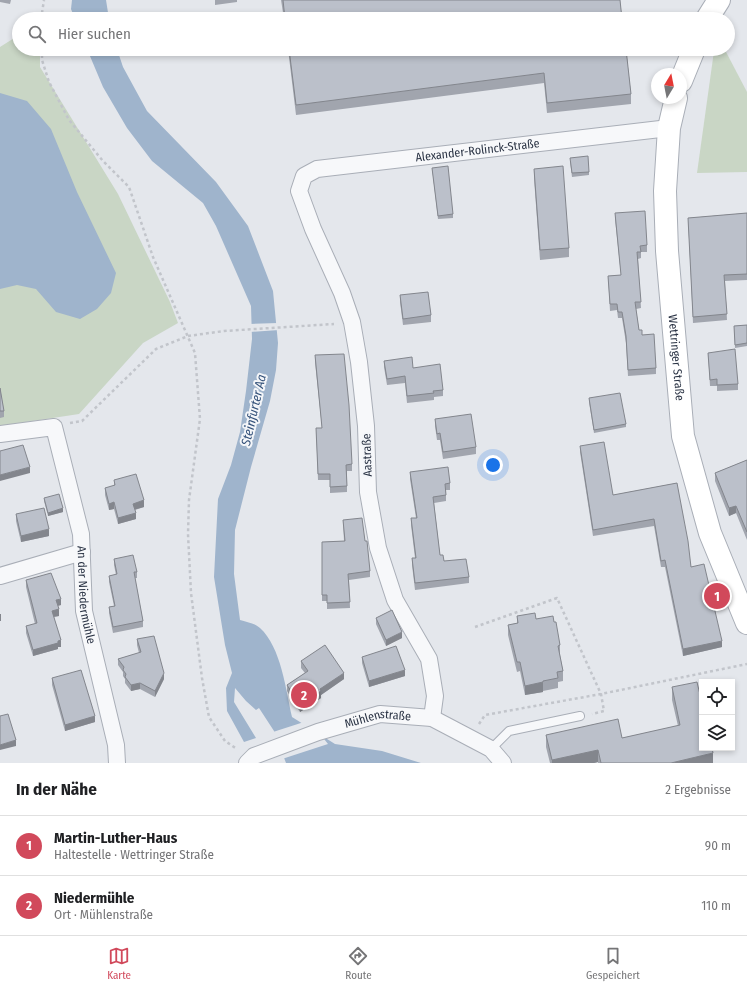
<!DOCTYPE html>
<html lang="de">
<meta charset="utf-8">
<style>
:root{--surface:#fff;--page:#f6f6f6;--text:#202124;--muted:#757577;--line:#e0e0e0;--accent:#d1495b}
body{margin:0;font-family:"Fira Sans Condensed",sans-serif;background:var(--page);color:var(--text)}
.controls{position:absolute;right:12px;bottom:12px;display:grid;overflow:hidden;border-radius:0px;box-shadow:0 2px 6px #0003}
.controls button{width:36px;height:36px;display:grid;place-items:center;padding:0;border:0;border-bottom:1px solid var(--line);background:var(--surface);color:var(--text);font:20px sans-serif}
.compass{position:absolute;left:651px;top:68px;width:36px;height:36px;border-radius:50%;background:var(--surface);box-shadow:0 2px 6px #0003;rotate:10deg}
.you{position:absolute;left:493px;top:465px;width:14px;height:14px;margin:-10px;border:3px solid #fff;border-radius:50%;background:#1a73e8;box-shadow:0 0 0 6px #1a73e833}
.badge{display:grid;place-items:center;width:26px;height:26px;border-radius:50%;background:var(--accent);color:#fff;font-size:13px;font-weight:700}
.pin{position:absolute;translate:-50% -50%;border:2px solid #fff;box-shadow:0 1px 4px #0006}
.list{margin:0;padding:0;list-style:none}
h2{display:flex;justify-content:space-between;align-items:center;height:52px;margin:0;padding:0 16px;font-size:17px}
h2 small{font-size:13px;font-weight:400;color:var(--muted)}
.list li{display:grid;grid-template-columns:26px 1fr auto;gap:12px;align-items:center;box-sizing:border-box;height:60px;padding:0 16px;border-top:1px solid var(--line)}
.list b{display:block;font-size:15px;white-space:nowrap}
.list p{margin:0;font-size:13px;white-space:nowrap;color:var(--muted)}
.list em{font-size:13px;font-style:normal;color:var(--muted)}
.icon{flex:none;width:22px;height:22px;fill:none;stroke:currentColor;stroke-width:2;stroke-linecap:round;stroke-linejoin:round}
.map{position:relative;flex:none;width:747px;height:763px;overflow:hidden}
.search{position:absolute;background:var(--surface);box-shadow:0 2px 6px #0003;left:12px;right:12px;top:12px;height:44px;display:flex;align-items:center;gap:10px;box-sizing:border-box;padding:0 14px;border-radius:22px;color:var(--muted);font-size:15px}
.sheet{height:172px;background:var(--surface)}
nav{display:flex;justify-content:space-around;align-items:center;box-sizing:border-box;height:56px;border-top:1px solid var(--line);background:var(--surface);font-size:11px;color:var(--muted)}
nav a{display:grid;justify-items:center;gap:2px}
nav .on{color:var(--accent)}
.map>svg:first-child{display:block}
</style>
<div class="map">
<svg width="747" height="763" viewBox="0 0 747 763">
<rect width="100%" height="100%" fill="#e4e7ec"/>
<g fill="#c9d6c5">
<polygon points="19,35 19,49 40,49 40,67 118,194 170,302 178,323 143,343 79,414 0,426 0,47"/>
<polygon points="725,50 747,92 747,172 697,173 714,51"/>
</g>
<g fill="#9fb4cc">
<polygon points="72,0 106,0 109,19 75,19 71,9"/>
<path d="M87,49h30l6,18 24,44 69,71 32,44 25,65 5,52 -2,27 -6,31 -19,66 -16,63 -1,44 6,46c6,2 15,3 20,8 21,19 26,62 32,89l43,27 47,7 39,12h-135l-12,-32 -15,-23 -3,2 -10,-9 -11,-13 -1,14 22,36 -12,4 -17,-31 -1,-23 6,-15 -7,-28 -11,-68 4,-78 13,-34 9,-33 6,-41 6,-52 -1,-33 -35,-80 -13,-23 -51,-42 -25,-33 -24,-41z"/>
<polygon points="0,93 27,101 51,129 77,192 116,273 111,293 97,309 80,319 56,312 36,289 17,285 0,289"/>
</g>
<g fill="#e4e7ec">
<polygon points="278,323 279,330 250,332 250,324"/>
<polygon points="304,722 317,730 328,744 282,759 273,732"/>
</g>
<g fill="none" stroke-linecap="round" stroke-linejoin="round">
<g stroke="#a9aeb7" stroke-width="10">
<polyline id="lane" points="491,749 509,731 580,716"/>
</g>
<g stroke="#a9aeb7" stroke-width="18">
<g id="street">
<path id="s1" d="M0,434l54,-7 27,107 3,77 32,134 1,18"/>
<polyline points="0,576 82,552"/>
<path id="s2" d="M432,718l3,-22 -6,-37 -34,-59 -17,-52 -10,-56 -2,-66 -7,-64 -7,-40 -10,-29 -29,-64 -14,-38 5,-15 13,-7 352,-41"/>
<path id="s3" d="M247,763l7,-7 64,-24 62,-18 52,4 59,31 12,14"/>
</g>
</g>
<g stroke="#a9aeb7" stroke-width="24">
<g id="secondary">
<polyline points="707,19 719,0"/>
<polyline points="681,81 694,49"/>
<path id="s4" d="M676,98l-7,30 -4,63 2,60 16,185 27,97 37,90"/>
</g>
</g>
<g stroke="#c2c5cb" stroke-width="2.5" stroke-dasharray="3 3" stroke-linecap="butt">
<polyline points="41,19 44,0"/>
<polyline points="42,49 42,60 49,82 69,120 103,161 129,187 153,257 195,353 200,419 189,500 188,534 191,593 202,678 209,717 225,741 237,749"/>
<polyline points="70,423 82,421 156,349 188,336 224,331 334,324"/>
<polyline points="475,627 557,598 601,694 604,711 592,714"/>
<polyline points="479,724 485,715 601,694 747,664"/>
</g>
<use href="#lane" stroke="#f7f8fa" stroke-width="8"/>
<use href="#street" stroke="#f7f8fa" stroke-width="16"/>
<use href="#secondary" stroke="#fff" stroke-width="22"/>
</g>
<g fill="#a1a5ae">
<polygon points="0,0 11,0 10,4 0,2"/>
<polygon points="215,0 237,0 237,2 215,5"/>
<polygon points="281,0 620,0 622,19 284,19"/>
<polygon points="288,49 626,49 631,94 631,104 547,113 544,83 296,115"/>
<polygon points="570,161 589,172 589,175 572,177"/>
<polygon points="432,168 453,214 453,218 438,219"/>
<polygon points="534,169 569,248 569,257 540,260 534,178"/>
<polygon points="615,213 647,245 647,252 641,252 641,258 638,259 641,308 636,309 639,330 642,335 656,368 656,374 628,376 626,343 622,318 618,318 617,310 610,311 608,276 621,275 615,219"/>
<polygon points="747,213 747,280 725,281 727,320 693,323 688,218"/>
<polygon points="400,295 431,315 431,322 403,325 400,302"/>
<polygon points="747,325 747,346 735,348 734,326"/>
<polygon points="708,353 738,384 738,390 717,391 717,386 710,386"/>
<polygon points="315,355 352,464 352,471 347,471 347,492 330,493 330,480 318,480 316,428 322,428 315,362"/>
<polygon points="384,361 413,368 443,390 443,396 434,397 434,400 407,403 405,383 387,385 384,367"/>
<polygon points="0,388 4,411 4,417 0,418"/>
<polygon points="589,398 626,424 626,427 594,433 589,402"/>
<polygon points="435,419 476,447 476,454 443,459 440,440 437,440 435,426"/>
<polygon points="580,446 613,495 677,483 691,567 722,647 683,656 665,567 661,567 654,526 593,536 580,452"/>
<polygon points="747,460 747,540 736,513 729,516 715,481 715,473"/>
<polygon points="410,472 450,483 450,490 446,490 446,501 434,503 440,555 444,561 469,577 469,583 415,590 412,565 412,558 415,558 411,525 411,518 416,518 410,479"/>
<polygon points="114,480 144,507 135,510 136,519 118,524 114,509 109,510 105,495 105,488 114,486"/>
<polygon points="44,498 63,512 48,516 44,501"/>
<polygon points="16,514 49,536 21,542 16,521"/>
<polygon points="343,520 365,541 370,571 370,577 349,580 350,608 327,609 327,601 322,601 322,542 344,541"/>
<polygon points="114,559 137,572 137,578 135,578 143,621 143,627 113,633 109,613 109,607 114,606 109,582 109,576 116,575 114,565"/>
<polygon points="26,580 61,605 58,606 59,616 54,617 61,647 58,647 58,649 33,656 26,633 26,626 35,624 26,587"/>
<polygon points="517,616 536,619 554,622 560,645 560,655 563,671 563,681 558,682 558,688 543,691 543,692 525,695 520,671 517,672 508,635 508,625 517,623"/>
<polygon points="376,618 402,638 386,646 376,624"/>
<polygon points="137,639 164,679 155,697 140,689 131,691 125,683 125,679 123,676 123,672 118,665 118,659 139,653 137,645"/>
<polygon points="362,657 405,676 369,687 362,663"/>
<polygon points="301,661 344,679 321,695 321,698 300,712 287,691 287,685 305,673 301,668"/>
<polygon points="52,678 95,722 65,731 52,685"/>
<polygon points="672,687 713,763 598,763 598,762 594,763 550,763 546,747 546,735 622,738 678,726 672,700"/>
</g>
<g fill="#83868d">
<polygon points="30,467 30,473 0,481 0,475"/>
<polygon points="144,500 144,507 133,510 133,504"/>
<polygon points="114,502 114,509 109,510 109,504"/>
<polygon points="736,506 736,513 729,516 729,508"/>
<polygon points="63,508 63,512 48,516 48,513"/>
<polygon points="136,513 136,519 118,524 118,518"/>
<polygon points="49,529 49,536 21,542 21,536"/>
<polygon points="61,599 61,605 56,606 56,600"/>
<polygon points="59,609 59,616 52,617 52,611"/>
<rect x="0" y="614" width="1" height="7"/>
<polygon points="402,632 402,638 386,646 386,640"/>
<polygon points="61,640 61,647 58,647 58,649 33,656 33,650"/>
<polygon points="722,641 722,647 683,656 683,649"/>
<polygon points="405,670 405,676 369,687 369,681"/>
<polygon points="164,673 164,679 155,697 155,691"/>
<polygon points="344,673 344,679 321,695 321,698 300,712 300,705 320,689"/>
<polygon points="543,682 543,692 525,695 525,686"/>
<polygon points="140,683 140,689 131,691 131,685"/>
<polygon points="95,716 95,722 65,731 65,725"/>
<polygon points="16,740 16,746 0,750 0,745"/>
<polygon points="598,750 598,762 594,763 552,763 552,760"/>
<polygon points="713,753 713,763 671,763"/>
</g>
<g fill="#bbc0ca" stroke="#83868d">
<polygon points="283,0 620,0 622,19 285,19"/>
<polygon points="289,49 626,49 631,94 547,103 544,73 296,105"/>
<polygon points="588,156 589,172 572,173 570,158"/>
<polygon points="448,166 453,214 438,216 432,168"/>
<polygon points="563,166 569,248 540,250 534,169"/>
<polygon points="645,211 647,245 640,246 641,252 637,252 641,302 635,302 639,330 642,330 642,335 654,334 656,368 628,370 626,336 622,312 618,312 617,304 610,304 608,276 621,275 615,213"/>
<polygon points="747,213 747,274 724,275 727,314 693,317 688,218"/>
<polygon points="428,292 431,315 403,319 400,295"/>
<polygon points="747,325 747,343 735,345 734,326"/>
<polygon points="735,349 738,384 717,385 717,379 710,380 708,353"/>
<polygon points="344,354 349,405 352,464 346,465 347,486 330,487 330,474 318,474 316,428 322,428 315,355"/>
<polygon points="412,357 413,368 440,364 443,390 433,391 434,393 407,396 405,376 387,379 384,361"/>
<polygon points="0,388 4,411 0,411"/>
<polygon points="620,393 626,424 594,430 589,398"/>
<polygon points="471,414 476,447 443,452 440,433 437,434 435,419"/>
<polygon points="604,442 613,495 677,483 688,541 691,567 704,564 722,641 683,649 665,560 661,561 654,519 593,530 580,446"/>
<polygon points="23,445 30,467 0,475 0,451"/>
<polygon points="747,460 747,532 736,506 729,508 715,473"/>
<polygon points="448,467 450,483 445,484 446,495 433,497 440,555 443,555 444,561 466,559 469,577 415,583 412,558 416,558 411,518 417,518 410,472"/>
<polygon points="136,474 144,500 133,504 136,513 118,518 114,502 109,504 105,488 115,485 114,480"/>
<polygon points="59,494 63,508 48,513 44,498"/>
<polygon points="44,508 49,529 21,536 16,514"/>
<polygon points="362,518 365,541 367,541 370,571 348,574 350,602 327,603 327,595 322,595 322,542 345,541 343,520"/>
<polygon points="133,555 137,572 134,572 143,621 113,627 109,607 115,606 109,576 117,574 114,559"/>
<polygon points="51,573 61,599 56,600 59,609 52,611 61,640 58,641 58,643 33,650 26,626 37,623 26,580"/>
<polygon points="392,610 402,632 386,640 376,618"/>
<polygon points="535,613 536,619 553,616 554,622 556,622 560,645 558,646 563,671 557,672 558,678 543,681 543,682 525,686 520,662 517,662 508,625 518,623 517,616"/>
<polygon points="154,636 164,673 155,691 140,683 131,685 125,677 126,674 123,670 124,667 118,659 141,652 137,639"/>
<polygon points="325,645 344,673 320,689 321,691 300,705 287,685 308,671 301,661"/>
<polygon points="396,646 405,670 369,681 362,657"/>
<polygon points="81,670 95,716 65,725 52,678"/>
<polygon points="697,682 702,703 702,748 712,748 713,753 671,763 601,763 598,750 552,760 546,735 618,719 622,738 680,725 672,687"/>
<polygon points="8,714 16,740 0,745 0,716"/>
</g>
<g text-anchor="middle" stroke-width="4" stroke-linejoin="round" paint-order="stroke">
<g font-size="12" fill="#2b3445" stroke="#f4f6f9">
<text dy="4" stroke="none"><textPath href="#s2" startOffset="744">Alexander-Rolinck-Straße</textPath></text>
<text dy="4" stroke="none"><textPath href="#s4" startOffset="261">Wettringer Straße</textPath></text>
<text transform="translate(367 455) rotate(-92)" y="4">Aastraße</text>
<text dy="4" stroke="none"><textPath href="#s1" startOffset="226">An der Niedermühle</textPath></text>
<text dy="4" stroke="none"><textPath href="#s3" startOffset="140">Mühlenstraße</textPath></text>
</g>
<g font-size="13" font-style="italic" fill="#34527a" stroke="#f4f6f9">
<text transform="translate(253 410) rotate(-77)" y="5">Steinfurter Aa</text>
</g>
</g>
</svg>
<div class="controls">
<button><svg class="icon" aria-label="locate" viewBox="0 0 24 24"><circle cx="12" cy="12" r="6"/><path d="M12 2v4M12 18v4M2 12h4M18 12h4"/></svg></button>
<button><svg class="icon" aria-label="layers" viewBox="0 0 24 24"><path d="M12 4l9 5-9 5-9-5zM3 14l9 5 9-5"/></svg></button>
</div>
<svg class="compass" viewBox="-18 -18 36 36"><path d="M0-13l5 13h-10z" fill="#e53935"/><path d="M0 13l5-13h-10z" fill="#757577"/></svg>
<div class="you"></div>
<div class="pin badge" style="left:717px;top:596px">1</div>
<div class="pin badge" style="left:304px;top:695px">2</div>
<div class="search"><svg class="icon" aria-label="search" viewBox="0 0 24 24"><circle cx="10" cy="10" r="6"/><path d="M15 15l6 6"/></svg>Hier suchen</div>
</div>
<section class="sheet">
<h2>In der Nähe<small>2 Ergebnisse</small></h2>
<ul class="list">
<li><span class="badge">1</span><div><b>Martin-Luther-Haus</b><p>Haltestelle · Wettringer Straße</p></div><em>90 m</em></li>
<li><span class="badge">2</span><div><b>Niedermühle</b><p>Ort · Mühlenstraße</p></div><em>110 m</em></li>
</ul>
</section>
<nav>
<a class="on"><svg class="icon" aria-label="map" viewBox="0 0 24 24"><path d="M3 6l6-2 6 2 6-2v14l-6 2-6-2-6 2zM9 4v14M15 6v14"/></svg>Karte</a>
<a><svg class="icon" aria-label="directions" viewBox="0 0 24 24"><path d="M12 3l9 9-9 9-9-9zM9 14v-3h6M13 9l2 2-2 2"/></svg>Route</a>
<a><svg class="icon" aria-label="saved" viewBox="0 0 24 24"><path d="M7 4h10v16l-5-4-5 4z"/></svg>Gespeichert</a>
</nav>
